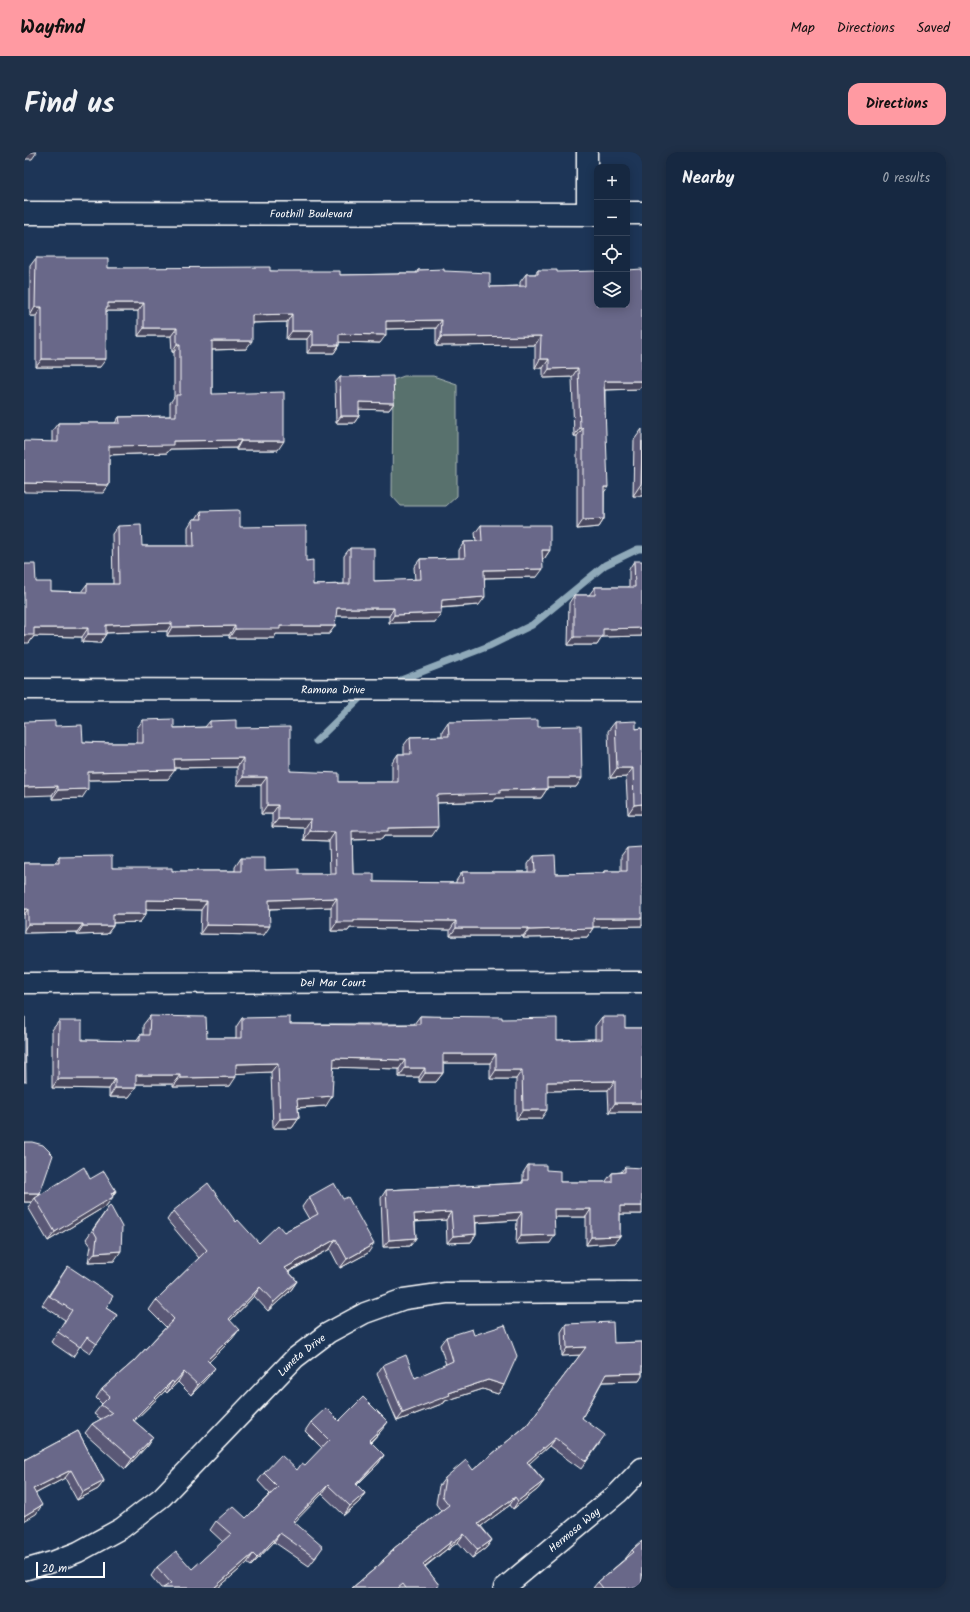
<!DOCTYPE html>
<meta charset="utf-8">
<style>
:root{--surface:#162841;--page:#1f3048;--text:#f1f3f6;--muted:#9ea6b1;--line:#35445a;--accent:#ff9aa2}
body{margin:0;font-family:Kalam,sans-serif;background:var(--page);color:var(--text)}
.controls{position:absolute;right:12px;top:12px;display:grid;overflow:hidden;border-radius:8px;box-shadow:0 2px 10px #0003}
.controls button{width:36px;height:36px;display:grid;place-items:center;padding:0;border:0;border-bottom:1px solid var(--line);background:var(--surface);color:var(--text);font:20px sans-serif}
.scale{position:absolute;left:12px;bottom:10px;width:69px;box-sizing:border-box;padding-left:4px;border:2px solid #fff;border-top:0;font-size:11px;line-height:14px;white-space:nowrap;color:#fff;-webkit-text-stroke:3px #1d3557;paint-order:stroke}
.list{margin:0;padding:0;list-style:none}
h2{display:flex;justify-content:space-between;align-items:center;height:52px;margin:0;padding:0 16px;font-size:17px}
h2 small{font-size:13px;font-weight:400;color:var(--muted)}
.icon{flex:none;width:22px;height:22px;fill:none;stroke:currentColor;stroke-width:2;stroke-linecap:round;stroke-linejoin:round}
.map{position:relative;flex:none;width:618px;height:1436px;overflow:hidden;border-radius:12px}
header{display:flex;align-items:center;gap:24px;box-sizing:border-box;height:56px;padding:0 20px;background:var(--accent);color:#111}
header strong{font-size:19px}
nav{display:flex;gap:22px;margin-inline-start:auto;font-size:14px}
.intro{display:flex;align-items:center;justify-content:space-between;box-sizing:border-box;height:96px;padding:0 24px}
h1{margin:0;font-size:28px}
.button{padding:10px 18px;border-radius:12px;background:var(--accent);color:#111;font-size:14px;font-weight:700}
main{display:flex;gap:24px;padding:0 24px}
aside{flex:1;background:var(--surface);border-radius:12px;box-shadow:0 2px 10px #0003}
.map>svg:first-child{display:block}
</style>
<header>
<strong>Wayfind</strong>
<nav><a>Map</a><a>Directions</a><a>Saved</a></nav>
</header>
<div class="intro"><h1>Find us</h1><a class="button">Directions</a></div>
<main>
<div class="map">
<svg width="618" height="1436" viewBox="0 0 618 1436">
<rect width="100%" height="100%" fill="#1d3557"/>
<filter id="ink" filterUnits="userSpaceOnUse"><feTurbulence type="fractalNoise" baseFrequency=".025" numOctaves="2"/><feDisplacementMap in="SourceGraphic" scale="8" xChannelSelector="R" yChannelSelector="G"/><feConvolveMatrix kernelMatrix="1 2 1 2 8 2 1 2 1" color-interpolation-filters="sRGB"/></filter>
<g filter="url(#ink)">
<polygon fill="#59716d" stroke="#acb8b6" points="380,224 409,224 433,232 433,344 422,354 377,354 368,344 369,228"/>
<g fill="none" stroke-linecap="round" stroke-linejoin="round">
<g stroke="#8fa9b9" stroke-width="7">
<polyline points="369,531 465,494 508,473 581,413 614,397 618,397"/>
<polyline points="292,589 340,542"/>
</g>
<g stroke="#fff" stroke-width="23">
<g id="minor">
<polyline points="563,62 563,0"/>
<path id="s1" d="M0,537l618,1"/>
<path id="s2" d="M0,831l618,-1"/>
<path id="s3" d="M0,1418l31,-9 23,-9 44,-24 40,-31 133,-139 33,-25 37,-20 39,-14 42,-6 196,-1"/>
<path id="s4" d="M480,1436l114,-95 24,-25"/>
</g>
</g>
<g stroke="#fff" stroke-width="25">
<g id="tertiary">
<path id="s5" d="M0,61l573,1"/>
<polyline points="603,61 618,61"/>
</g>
</g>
<use href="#minor" stroke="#1d3557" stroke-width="20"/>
<use href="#tertiary" stroke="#1d3557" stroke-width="22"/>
</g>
<g fill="#5a5976" stroke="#fff">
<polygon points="12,106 84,116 246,119 316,123 375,122 376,121 392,121 394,118 420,119 466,135 496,134 496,130 502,122 511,122 514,118 533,120 615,237 581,238 580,367 575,375 553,377 553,284 550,284 548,225 519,226 519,216 511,216 511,193 412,194 412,176 362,177 356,191 315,190 315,193 310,201 283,201 283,187 262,187 263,170 228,171 222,197 188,198 188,242 254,298 212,298 212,296 146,297 143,301 85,303 85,333 79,341 28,290 28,279 34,271 91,271 95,265 146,264 146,251 150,245 150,200 148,200 147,184 114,184 114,159 82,159 76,215 12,215 12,164 6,164 6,114"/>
<polygon points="316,225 370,251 365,258 335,257 335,264 330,271 312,271 311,231"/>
<polygon points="618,277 618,344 609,344 610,288"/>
<polygon points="177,359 216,375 282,409 289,433 320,432 320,404 326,396 350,429 391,428 390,415 396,407 435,406 435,398 440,390 452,389 451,381 457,373 526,398 520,407 519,407 513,425 461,426 455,453 417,456 411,470 365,471 365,464 312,464 311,474 305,482 252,482 250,486 205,486 205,483 143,484 143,479 82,481 82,482 76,491 58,490 58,485 10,484 5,491 12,430 27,439 57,440 63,432 89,432 88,382 94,374 118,394 164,394 164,375 169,367 172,367"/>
<polygon points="610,409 618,484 578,485 573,493 544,493 545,451 550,443 565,443 571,435 605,435 605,417"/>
<polygon points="119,568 150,576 181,575 186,569 212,576 266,619 315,630 368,630 368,611 374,602 380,602 380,593 386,585 418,584 418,579 424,570 514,575 558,626 552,635 523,635 523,637 517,646 472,646 470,649 413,651 408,684 360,684 358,687 328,688 329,722 350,730 432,731 432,729 438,720 504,720 504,712 510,704 532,722 579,721 580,719 597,719 597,704 603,696 618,774 569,775 569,776 563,785 499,786 499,784 426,784 426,778 326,776 324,779 307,779 307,755 246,757 240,783 176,782 177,758 122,757 122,762 116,770 89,771 89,774 83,782 53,783 53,780 0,781 0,711 31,711 35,705 88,716 148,719 211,719 211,715 217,706 241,718 275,722 306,722 305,689 280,688 281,676 248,675 248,662 237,662 237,633 213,633 213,615 150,616 144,627 64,628 58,646 28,647 31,574 59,590 85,591 113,591 113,576"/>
<polygon points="591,570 612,577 618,576 618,662 604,662 602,625 586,626 584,579"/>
<polygon points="126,864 183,886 212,886 212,875 218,866 266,872 390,872 396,864 478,867 533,888 571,887 571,874 578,865 601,876 618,876 618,960 585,960 584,938 523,939 517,967 492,967 492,927 466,927 466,911 419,911 419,921 412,930 395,930 395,925 375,925 375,917 310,915 302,954 274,956 275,966 268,976 249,976 247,920 212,921 206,934 149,935 149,932 112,932 105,945 85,945 85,937 28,936 28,878 35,869 58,888 112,889 116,883 119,883 119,873"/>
<polygon points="0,990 16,1041 14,1044 66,1027 92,1039 82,1054 24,1089 4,1055 8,1050 0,1050"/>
<polygon points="504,1013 522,1018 536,1030 582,1030 582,1029 588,1021 597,1020 601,1015 618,1062 596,1062 596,1084 590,1091 562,1093 562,1065 531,1065 526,1091 492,1092 493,1068 452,1071 452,1082 447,1090 423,1091 422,1068 391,1070 392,1086 386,1094 359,1095 357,1046 362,1038 497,1031 499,1028 499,1021"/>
<polygon points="285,1045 344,1101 316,1116 306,1097 265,1120 273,1129 267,1138 244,1159 230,1144 206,1169 208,1187 185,1210 184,1225 167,1243 154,1230 143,1241 141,1239 110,1269 129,1285 122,1295 101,1317 61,1281 68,1272 77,1267 70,1262 78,1252 72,1246 78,1237 109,1210 142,1175 125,1158 132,1148 175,1106 143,1068 149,1059 212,1070 235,1091 260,1080 285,1067 278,1055"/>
<polygon points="86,1053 90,1109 64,1110 67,1094 62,1087"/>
<polygon points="44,1114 82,1156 93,1163 66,1201 56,1194 49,1205 27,1190 41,1168 18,1153"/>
<polygon points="542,1172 590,1191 618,1190 618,1224 615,1229 578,1230 558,1266 576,1291 557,1317 525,1294 505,1311 520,1329 514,1337 489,1357 486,1353 457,1374 468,1388 462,1396 448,1406 434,1390 424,1398 423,1397 401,1415 415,1433 413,1436 328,1436 355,1413 359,1408 365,1403 369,1397 417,1359 412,1352 415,1334 421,1326 449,1318 503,1273 556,1203 538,1204 537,1180"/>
<polygon points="450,1183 480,1233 474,1242 459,1237 421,1249 420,1251 373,1269 353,1222 359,1213 391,1226 422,1213 416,1193 422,1185"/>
<polygon points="315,1269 357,1279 347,1290 360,1303 354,1312 333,1333 341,1341 335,1350 320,1363 298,1342 270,1370 293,1404 285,1414 250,1390 227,1414 223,1411 194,1436 137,1436 127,1424 133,1415 168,1417 199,1390 186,1378 192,1369 222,1366 246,1342 234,1329 240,1321 273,1318 281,1313 298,1296 281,1279 287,1270"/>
<polygon points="54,1279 80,1329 74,1337 53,1348 41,1326 11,1342 12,1362 0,1308"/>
<polygon points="618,1389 618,1436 569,1436 574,1430 602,1406 608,1398"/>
</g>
<g fill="#4a4860" stroke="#fff">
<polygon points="0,0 13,0 8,7 0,7"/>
<polygon points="84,151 120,151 114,159 82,159 78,164"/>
<polygon points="11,155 18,155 12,164 6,164"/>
<polygon points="268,162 263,170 222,171 228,163"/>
<polygon points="418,168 412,176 356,177 362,169"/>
<polygon points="120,176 153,176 147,184 114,184"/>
<polygon points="268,179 289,179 283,187 262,187"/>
<polygon points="315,182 362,183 356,191 310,190"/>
<polygon points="517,184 511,193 412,194 417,185"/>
<polygon points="188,189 228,189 222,197 183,198"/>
<polygon points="153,192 156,192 150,200 148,200"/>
<polygon points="289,193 315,193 310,201 283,201"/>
<polygon points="18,207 82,207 76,215 12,215"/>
<polygon points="516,207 525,207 519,216 511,216"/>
<polygon points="554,216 548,225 519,226 525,217"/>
<polygon points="580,229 618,229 618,233 615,237 575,238"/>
<polygon points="335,250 370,251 365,258 330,257"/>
<polygon points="317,264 335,264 330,271 312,271"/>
<polygon points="556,276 559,276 553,284 550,284"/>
<polygon points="217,288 212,296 146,297 143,301 79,303 85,294 149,289"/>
<polygon points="217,289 260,289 254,298 212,298"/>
<polygon points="0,331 85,333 79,341 0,340"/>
<polygon points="617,332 618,332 618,344 609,344"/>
<polygon points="580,335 584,335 578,343"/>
<polygon points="580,367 575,375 553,377 559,368"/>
<polygon points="518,398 526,398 520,407 513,407"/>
<polygon points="519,417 513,425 454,426 460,418"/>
<polygon points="461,445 455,453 412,456 418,448"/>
<polygon points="313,456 370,456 365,464 307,464"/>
<polygon points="417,461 411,470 365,471 370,463"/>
<polygon points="148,471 143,479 76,481 82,473"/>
<polygon points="211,474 205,483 143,484 148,475"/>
<polygon points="256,474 311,474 305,482 252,482 250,486 205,486 211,477"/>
<polygon points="10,476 64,476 58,485 10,484 5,491 0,491 0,483"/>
<polygon points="618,476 618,484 578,485 573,493 544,493 550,485 579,477"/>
<polygon points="64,482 82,482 76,491 58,490"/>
<polygon points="219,606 213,615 144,616 150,607"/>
<polygon points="593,616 609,616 602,625 586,626"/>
<polygon points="151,618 144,627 58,628 64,620"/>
<polygon points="219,625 243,625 237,633 213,633"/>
<polygon points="523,626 558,626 552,635 516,635"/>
<polygon points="34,634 28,643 0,644 0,635"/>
<polygon points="64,637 58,646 28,647 34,638"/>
<polygon points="523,637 517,646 472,646 470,649 407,651 413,643 476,638"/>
<polygon points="618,652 618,662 604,662 610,653"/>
<polygon points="243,653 254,653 248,662 237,662"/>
<polygon points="254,667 287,667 281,676 248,675"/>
<polygon points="414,675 408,684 360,684 358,687 322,688 328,679 364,676"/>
<polygon points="286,679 311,680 305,689 280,688"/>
<polygon points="313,746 307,755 239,757 245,748"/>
<polygon points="122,748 183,749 177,758 116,757"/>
<polygon points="0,757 4,757 0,763"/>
<polygon points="89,762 122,762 116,770 82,771"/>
<polygon points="569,766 618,766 618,774 563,775"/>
<polygon points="330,768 432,769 426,778 326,776 324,779 307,779 313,770"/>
<polygon points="4,772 59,772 53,780 0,781 0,778"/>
<polygon points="182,773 246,774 240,783 176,782"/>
<polygon points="59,774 89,774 83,782 53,783"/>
<polygon points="432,776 505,776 499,784 426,784"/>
<polygon points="569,776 563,785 499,786 505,778"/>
<polygon points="419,902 472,902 466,911 412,911"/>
<polygon points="310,906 381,908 375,917 303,915"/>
<polygon points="254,911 247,920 205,922 212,912"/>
<polygon points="381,916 401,916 395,925 375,925"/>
<polygon points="472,918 498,918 492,927 466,927"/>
<polygon points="401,921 419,921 412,930 395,930"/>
<polygon points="112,923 156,923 149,932 105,932"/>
<polygon points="212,925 206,934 149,935 156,926"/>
<polygon points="34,927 91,927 85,937 28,936"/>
<polygon points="591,929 584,938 517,939 523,930"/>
<polygon points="91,936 112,936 105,945 85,945"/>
<polygon points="308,944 302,954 267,956 273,947"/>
<polygon points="591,951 618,951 618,960 585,960"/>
<polygon points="499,958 523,958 517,967 492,967"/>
<polygon points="275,966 268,976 249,976 256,967"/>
<polygon points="92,1039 87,1046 89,1045 82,1054 24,1089 31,1080"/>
<polygon points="0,1041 16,1041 12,1047 11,1046 8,1050 0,1050"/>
<polygon points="596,1054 618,1054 618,1062 590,1062"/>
<polygon points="530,1057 567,1057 562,1065 525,1065"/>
<polygon points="427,1060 422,1068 385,1070 390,1062"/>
<polygon points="498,1060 493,1068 446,1071 451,1063"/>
<polygon points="452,1082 447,1090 423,1091 429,1084"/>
<polygon points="531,1083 526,1091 492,1092 497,1084"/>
<polygon points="596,1084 590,1091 562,1093 567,1085"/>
<polygon points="392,1086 386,1094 359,1095 365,1088"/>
<polygon points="312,1087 306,1097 254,1125 261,1116"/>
<polygon points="350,1092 344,1101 316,1116 323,1107"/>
<polygon points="97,1099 90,1109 64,1110 71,1101"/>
<polygon points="273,1129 267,1138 244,1159 250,1150"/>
<polygon points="236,1135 230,1144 198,1177 205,1167"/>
<polygon points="215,1178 208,1187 177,1218 183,1208"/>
<polygon points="562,1195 557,1203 538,1204 543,1196"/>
<polygon points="191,1216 184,1225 167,1243 174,1233"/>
<polygon points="160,1220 154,1230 143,1241 150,1231"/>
<polygon points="618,1221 618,1224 615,1229 576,1230 582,1222"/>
<polygon points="464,1228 480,1233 474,1242 459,1237 421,1249 420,1251 373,1269 379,1261 425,1241"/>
<polygon points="148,1229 141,1239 102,1277 109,1268"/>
<polygon points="364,1270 357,1279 339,1297 345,1288"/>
<polygon points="129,1285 122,1295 101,1317 108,1307"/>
<polygon points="531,1286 525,1294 498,1318 503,1310"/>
<polygon points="360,1303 354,1312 325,1340 332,1332"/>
<polygon points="47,1318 41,1326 3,1346 9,1337"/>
<polygon points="80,1329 74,1337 53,1348 59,1340"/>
<polygon points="520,1329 514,1337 489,1357 494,1349"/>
<polygon points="304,1333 298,1342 263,1378 269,1369"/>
<polygon points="341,1341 335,1350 320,1363 326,1354"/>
<polygon points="491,1345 486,1353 449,1380 454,1372"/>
<polygon points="18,1353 12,1362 0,1369 0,1364"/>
<polygon points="256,1381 250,1390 227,1414 233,1406"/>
<polygon points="440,1382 434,1390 424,1398 430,1390"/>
<polygon points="468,1388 462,1396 448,1406 454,1398"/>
<polygon points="428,1389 423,1397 393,1420 399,1412"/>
<polygon points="229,1402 223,1411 194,1436 190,1436"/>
</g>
<g fill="#696789" stroke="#fff">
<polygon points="12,106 84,106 84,116 246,115 246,119 316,119 316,123 376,122 376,121 394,121 394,118 420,117 420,119 466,121 466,135 502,134 502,122 514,122 514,118 533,118 533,120 573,119 573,153 603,153 603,118 618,117 618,229 580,229 584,335 580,335 580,367 559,368 559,276 556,276 554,216 525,217 525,207 516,207 517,184 417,185 418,168 362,169 362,183 315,182 315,193 289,193 289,179 268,179 268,162 228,163 228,189 188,189 188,242 260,240 260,289 217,289 217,288 149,289 149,293 85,294 85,333 0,331 0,289 34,290 34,271 96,271 95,265 152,264 152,243 156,243 156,192 153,192 153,176 120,176 120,151 84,151 84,156 82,156 82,207 18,207 18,155 11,155"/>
<polygon points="369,224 370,251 335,250 335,264 317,264 316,225"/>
<polygon points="618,289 618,332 617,332"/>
<polygon points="214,358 216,359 216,375 282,374 282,409 289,408 289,433 326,432 326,396 350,396 350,429 397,427 396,407 441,406 440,390 458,389 457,373 526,373 526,398 518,398 519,417 460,418 461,445 418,448 417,461 370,463 370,456 313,456 311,474 256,474 256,477 211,477 211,474 148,475 148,471 82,473 82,482 64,482 64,476 10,476 10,483 0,483 0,412 11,412 12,430 27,430 27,439 63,440 63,432 95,432 94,374 117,373 118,394 170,394 169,367 178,367 177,359"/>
<polygon points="610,409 618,409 618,476 579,477 579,485 550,485 550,443 571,443 571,435 611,435"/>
<polygon points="150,567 150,576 186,575 186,569 212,568 212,576 266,575 266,619 315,621 315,630 374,630 374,602 387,602 386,585 425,584 424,570 514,568 514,575 557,574 558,626 523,626 523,637 476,638 476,641 413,643 414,675 364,676 364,679 328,679 329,722 350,722 350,730 439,731 438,720 511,720 510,704 531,703 532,722 580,721 580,719 603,719 603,696 618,695 618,766 569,766 569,776 505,778 505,776 432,776 432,769 330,768 330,770 313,770 313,746 245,748 246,774 182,773 183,749 122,748 122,762 89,762 89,774 59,774 59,772 4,772 4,757 0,757 0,711 35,711 35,705 88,704 88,716 148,716 148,719 217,719 217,706 241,706 241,718 275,717 275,722 312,722 311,680 286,679 287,667 254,667 254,653 243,653 243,625 219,625 219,606 150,607 151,618 64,620 64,637 34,638 34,634 0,635 0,570 31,569 31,574 58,573 59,590 85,591 119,591 119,568"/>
<polygon points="612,569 612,577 618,576 618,652 610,653 609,616 593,616 591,570"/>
<polygon points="126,864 182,865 183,886 218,886 218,866 266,865 266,872 354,873 396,872 396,864 478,865 478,867 533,866 533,888 578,887 578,865 601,865 601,876 618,876 618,951 591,951 591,929 523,930 523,958 499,958 498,918 472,918 472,902 419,902 419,921 401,921 401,916 381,916 381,908 310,906 308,944 273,947 275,966 256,967 254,911 212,912 212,925 156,926 156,923 112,923 112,936 91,936 91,927 34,927 35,869 58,869 58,888 116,889 116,883 125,883"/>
<polygon points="0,865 1,865 2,930 0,930"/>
<polygon points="0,990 8,990 19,993 29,1003 16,1041 0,1041"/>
<polygon points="504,1013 522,1013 522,1018 536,1019 536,1030 588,1030 588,1021 601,1020 601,1015 618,1016 618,1054 596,1054 596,1084 567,1085 567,1057 530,1057 531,1083 497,1084 498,1060 451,1063 452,1082 429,1084 427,1060 390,1062 392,1086 365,1088 362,1038 499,1031 499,1028 504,1028"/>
<polygon points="60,1015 66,1027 80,1019 92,1039 87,1041 89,1045 31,1080 11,1046"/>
<polygon points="184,1031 212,1070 214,1068 235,1091 254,1073 260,1080 294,1062 285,1045 310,1031 319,1047 324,1045 350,1092 323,1107 312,1087 261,1116 273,1129 250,1150 236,1135 205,1167 215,1178 183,1208 191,1216 174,1233 160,1220 150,1231 148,1229 109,1268 129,1285 108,1307 68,1272 88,1261 77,1253 86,1244 78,1237 109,1210 150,1167 132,1148 183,1098 149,1059"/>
<polygon points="86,1053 98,1075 97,1099 71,1101 73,1085 69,1078"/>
<polygon points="44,1114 89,1144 82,1156 93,1163 73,1192 63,1185 56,1195 34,1180 48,1158 25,1144"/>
<polygon points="589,1170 590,1191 618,1190 618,1221 582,1222 558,1266 581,1283 562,1309 531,1286 503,1310 520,1329 494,1349 491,1345 454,1372 468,1388 454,1398 440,1382 430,1390 428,1389 399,1412 415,1433 411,1436 382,1436 379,1432 374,1436 328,1436 360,1409 359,1408 370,1398 369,1397 425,1353 418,1344 421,1326 442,1308 449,1318 503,1273 562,1195 543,1196 542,1172"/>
<polygon points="481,1173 493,1204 480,1233 464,1228 425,1241 426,1243 379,1261 359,1213 382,1203 391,1226 429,1209 422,1185 448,1177 450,1183"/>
<polygon points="339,1245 364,1270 345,1288 360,1303 332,1332 341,1341 326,1354 304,1333 269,1369 299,1395 291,1406 256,1381 233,1406 229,1402 190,1436 139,1436 147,1431 133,1415 152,1399 168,1417 207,1382 192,1369 209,1354 222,1366 254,1335 240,1321 257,1303 273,1318 278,1311 281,1313 305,1288 287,1270 302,1256 315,1269"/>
<polygon points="54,1279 80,1329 59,1340 47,1318 9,1337 18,1353 0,1364 0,1308"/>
<polygon points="618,1389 618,1436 579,1436 574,1430 610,1400 608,1398"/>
</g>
</g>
<g text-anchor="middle" stroke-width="3.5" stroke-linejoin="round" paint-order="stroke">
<g font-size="11" fill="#fff" stroke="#1d3557">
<text dy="4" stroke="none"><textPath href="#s5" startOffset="287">Foothill Boulevard</textPath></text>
<text dy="4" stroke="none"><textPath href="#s1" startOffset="309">Ramona Drive</textPath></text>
<text dy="4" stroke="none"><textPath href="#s2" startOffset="309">Del Mar Court</textPath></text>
<text dy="4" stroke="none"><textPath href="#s3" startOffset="357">Luneta Drive</textPath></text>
<text dy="4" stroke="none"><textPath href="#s4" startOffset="91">Hermosa Way</textPath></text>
</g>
</g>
</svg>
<div class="controls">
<button>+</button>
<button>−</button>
<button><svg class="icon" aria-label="locate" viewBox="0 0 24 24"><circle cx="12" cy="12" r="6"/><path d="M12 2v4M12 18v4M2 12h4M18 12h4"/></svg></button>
<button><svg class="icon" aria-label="layers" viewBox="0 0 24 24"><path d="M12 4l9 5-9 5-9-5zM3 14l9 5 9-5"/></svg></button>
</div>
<div class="scale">20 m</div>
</div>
<aside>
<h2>Nearby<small>0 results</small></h2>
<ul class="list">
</ul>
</aside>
</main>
